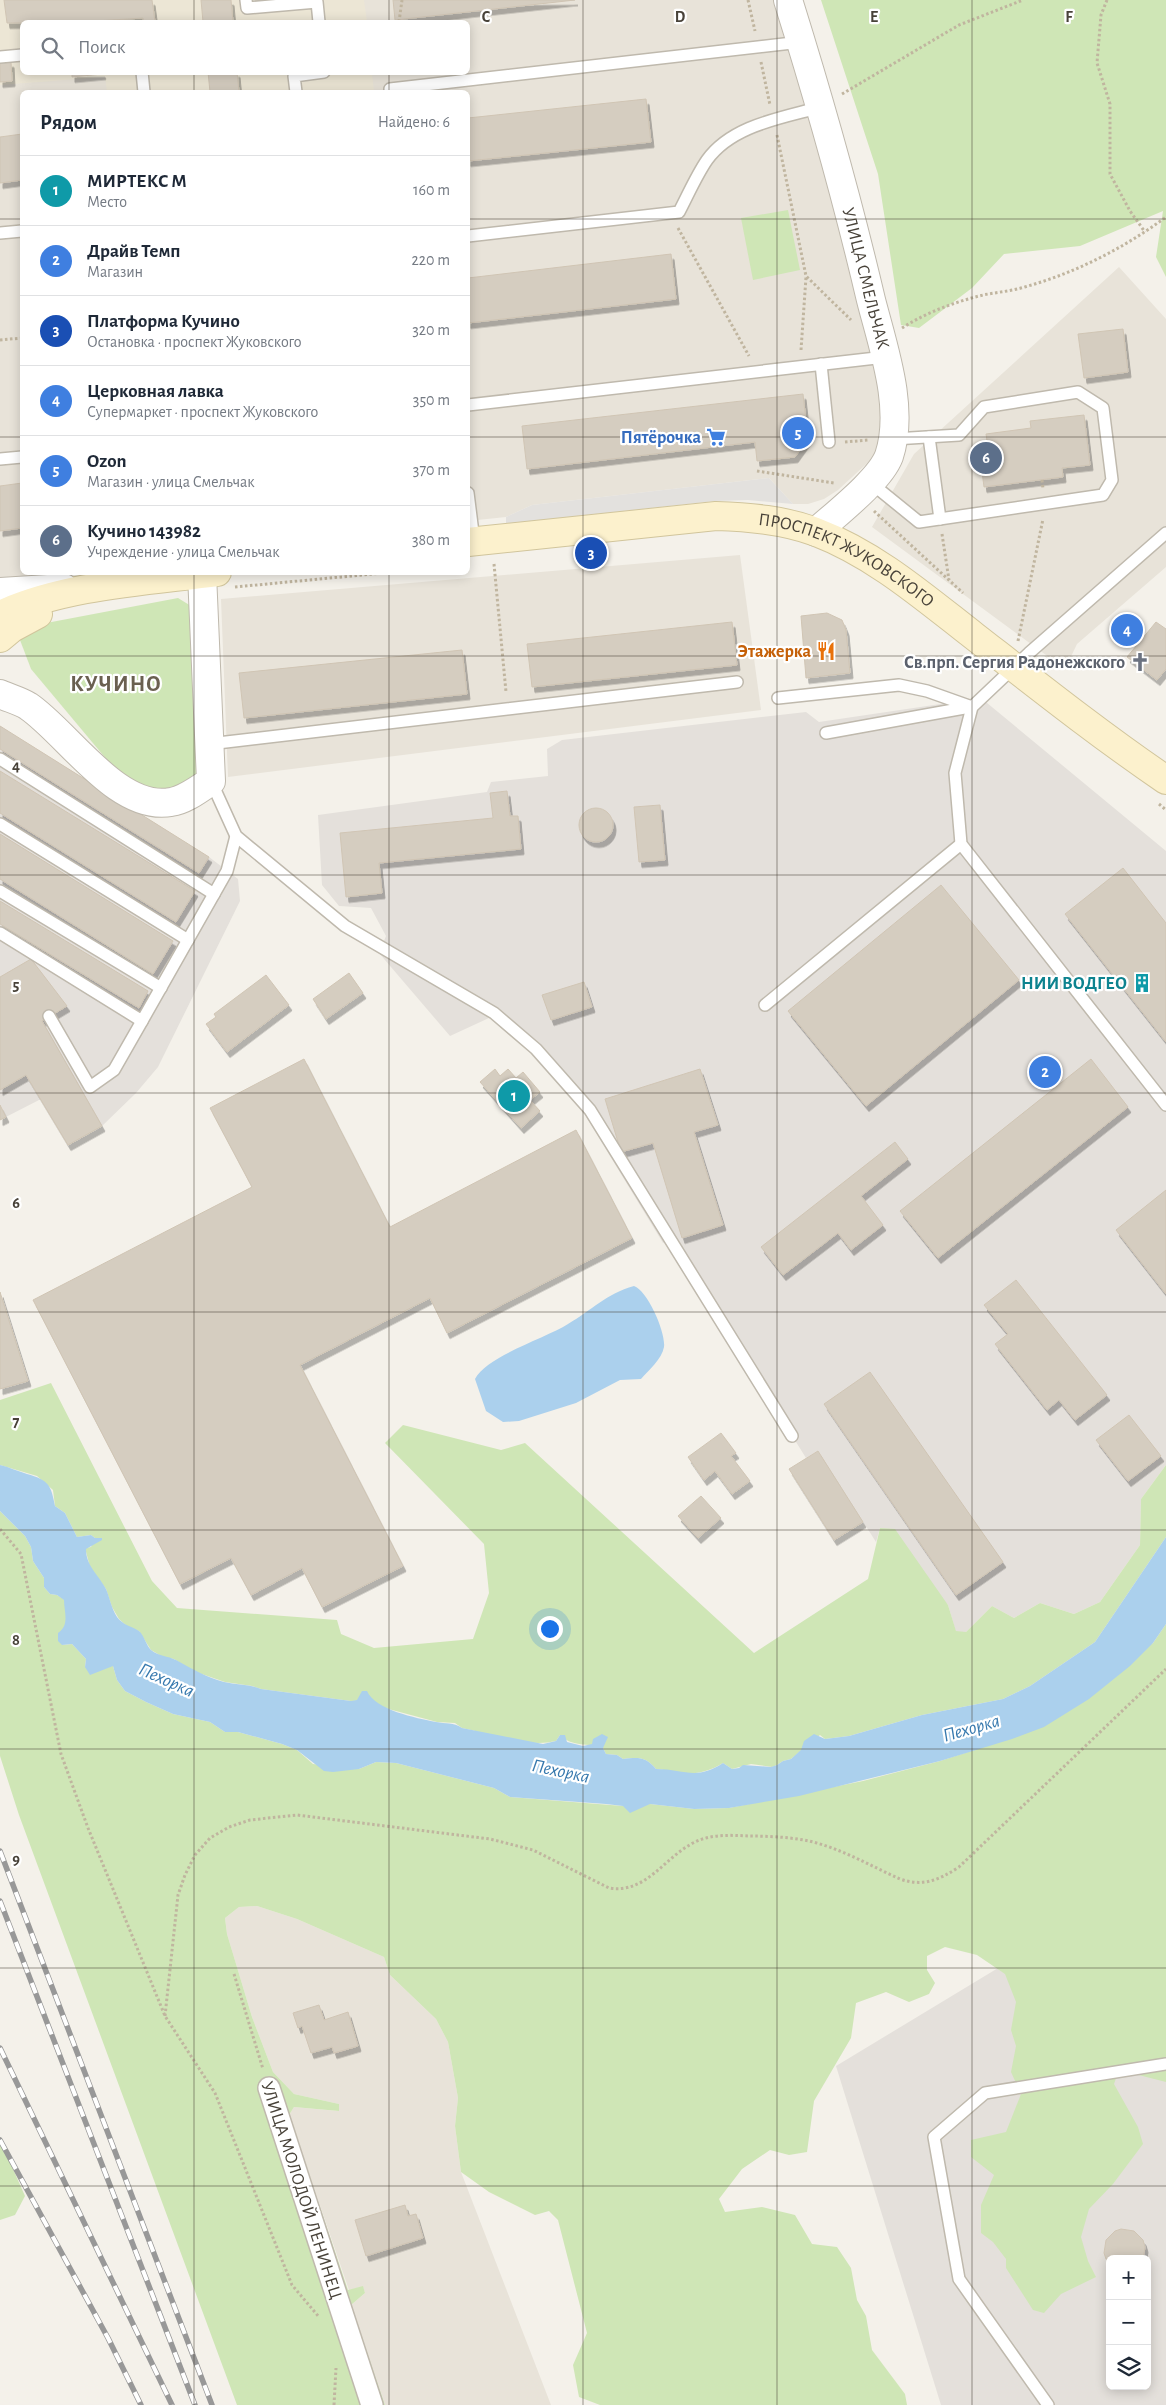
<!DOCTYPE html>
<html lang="ru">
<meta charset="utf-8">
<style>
:root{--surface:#fff;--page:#f6f6f7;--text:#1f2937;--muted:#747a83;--line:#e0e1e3;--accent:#ea580c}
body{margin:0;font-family:"Alegreya Sans",sans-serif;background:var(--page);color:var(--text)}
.controls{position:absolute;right:15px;bottom:15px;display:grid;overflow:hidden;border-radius:8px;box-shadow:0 2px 12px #0003}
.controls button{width:45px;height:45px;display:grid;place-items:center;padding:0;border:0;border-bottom:1px solid var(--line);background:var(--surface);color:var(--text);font:25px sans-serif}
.you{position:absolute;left:549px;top:1628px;width:18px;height:18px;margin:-12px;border:4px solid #fff;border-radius:50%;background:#1a73e8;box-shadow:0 0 0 8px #1a73e833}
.badge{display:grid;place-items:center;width:32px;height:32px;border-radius:50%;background:var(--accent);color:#fff;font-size:16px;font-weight:700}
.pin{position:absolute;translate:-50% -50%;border:2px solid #fff;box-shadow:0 1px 5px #0006}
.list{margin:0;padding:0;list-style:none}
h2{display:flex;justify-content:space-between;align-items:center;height:65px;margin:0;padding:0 20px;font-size:21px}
h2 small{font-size:16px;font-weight:400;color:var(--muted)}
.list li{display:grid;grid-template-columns:32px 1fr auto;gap:15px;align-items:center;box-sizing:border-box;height:70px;padding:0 20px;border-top:1px solid var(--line)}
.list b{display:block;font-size:19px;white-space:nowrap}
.list p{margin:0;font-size:16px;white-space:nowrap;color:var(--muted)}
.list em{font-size:16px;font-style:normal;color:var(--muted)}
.icon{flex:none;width:28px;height:28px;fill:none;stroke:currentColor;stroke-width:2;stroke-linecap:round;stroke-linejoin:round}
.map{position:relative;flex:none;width:1166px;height:2405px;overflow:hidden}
.search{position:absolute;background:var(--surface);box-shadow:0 2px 12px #0003;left:20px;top:20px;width:450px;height:55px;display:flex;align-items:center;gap:12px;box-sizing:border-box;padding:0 18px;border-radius:8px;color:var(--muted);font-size:19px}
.panel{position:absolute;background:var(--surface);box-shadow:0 2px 12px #0003;left:20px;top:90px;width:450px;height:485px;border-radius:8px}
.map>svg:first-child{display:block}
</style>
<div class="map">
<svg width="1166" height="2405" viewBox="0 0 1166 2405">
<defs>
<filter id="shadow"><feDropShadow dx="3" dy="5.5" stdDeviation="0" flood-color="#0004"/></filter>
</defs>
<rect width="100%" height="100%" fill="#f4f1ea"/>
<g fill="#e8e3d9" fill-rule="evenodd">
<path d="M0,0h777l43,137 62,249 3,36 -9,33 -38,35 -14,9 -16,5h-15l-24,-26 -237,27 -26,12 -38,4v-429h-446v480l56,1 -78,8zM22,22h446v50h-446z"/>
<polygon points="1119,267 1166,319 1166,567 1077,644 1065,669 872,527 914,454"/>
<polygon points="740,555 761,710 228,777 221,599"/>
<polygon points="257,1906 297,1919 384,1957 390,1975 436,2019 448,2042 458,2098 455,2126 461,2172 551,2405 385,2405 351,2305 365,2293 363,2287 349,2290 289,2115 294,2107 338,2111 339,2104 294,2094 273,2072 252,2017 227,1934 225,1918 239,1907"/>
</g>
<g fill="#e4e0db" fill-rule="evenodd">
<polygon points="981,698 1166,851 1166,1465 1141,1499 1140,1545 1100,1602 1074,1614 1040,1603 1014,1618 992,1606 966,1632 956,1632 948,1605 880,1528 876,1542 818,1451 806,1458 670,1240 663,1243 585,1115 529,1052 489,1018 450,1036 379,953 386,936 371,908 339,906 322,885 318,815 487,792 491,782 548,776 547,749 562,740 806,712 819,722"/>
<polygon points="0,726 209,857 238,879 240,901 158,1067 136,1093 102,1126 68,1145 41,1099 0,1120"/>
<path d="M1166,1825v580h-225l-105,-339 172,-104zM1110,2259h37v127h-37z"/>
</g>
<polygon fill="#ece6d5" points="0,0 364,0 367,22 22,22 22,72 372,73 374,92 107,92 105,77 0,85"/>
<g fill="#cfe6b6">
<polygon points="821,0 1166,0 1166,277 1156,257 1163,211 1080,246 1004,254 972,288 919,328 901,325 878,174"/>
<polygon points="788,210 800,270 753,280 741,218"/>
<polygon points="178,598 191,606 199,778 168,795 123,779 31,669 20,640 26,631 41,624"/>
<path d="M51,1383l101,198 25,27 160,12 4,14 33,14 99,-9 16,-46 -5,-49 -99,-101 18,-18 98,25 24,-7 229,210 114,-74 12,-51 15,1 53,76 8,26 10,1 26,-26 22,12 26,-15 34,11 26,-12 40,-57 1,-46 25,-34v72l-71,105 -65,44 -27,13 -81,16 -73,21 -24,3 -5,-4 -29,24 -8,2 -6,4 -5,2 -21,-3 -19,5 -9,-6c-14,9 -30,12 -47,10 -7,-1 -12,-4 -20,-4 -10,-12 -17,-12 -33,-10l-6,-4 -11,-1 -3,-6c-15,-6 -30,0 -43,-13l-4,6c-29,7 -65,-7 -94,-13l-7,-5 -18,-1 -56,-15 -10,-7 -20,1 -90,-12 -9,-3 -27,-4 -32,-11 -19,-12 -11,-2 -12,-7 -12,-19 -9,-2 -11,-10 -7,-12 -6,-18 -16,-22 -5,-19 6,-1 4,-9 -4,-3 -14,2 -12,-24 -10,-7 -2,-16 -16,-14 -37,-11v-65z"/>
<polygon points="0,1511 25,1536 31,1547 33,1561 44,1578 44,1587 50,1594 57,1595 65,1600 67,1615 62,1645 72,1644 86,1659 85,1667 113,1666 117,1680 125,1691 146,1702 173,1714 210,1722 225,1732 238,1732 282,1744 297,1750 313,1764 359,1769 376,1762 396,1763 494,1788 510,1797 623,1806 650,1804 694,1809 729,1808 863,1781 940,1761 974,1750 1153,1643 1166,1624 1166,2082 1119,2070 1114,2084 1138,2127 1143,2144 1113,2184 1089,2209 1081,2237 1088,2261 1096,2277 1061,2294 1044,2313 1033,2310 1006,2268 1006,2259 993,2242 981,2233 981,2205 994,2175 971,2157 971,2140 1006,2132 1021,2094 1011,2072 1016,2046 1011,2030 1016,2002 1005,1974 977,1955 945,1947 927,1956 927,1970 935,1983 929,1994 909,2002 886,1992 856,2003 851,2038 814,2101 807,2152 789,2155 770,2150 742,2169 719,2199 725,2212 762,2207 795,2215 812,2244 837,2247 851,2268 857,2300 866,2316 872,2350 905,2394 907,2405 600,2405 579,2397 573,2365 587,2333 558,2220 549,2211 535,2215 489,2192 461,2172 455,2126 458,2098 448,2042 436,2019 390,1975 384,1957 297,1919 257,1906 239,1907 225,1918 227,1934 252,2017 273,2072 294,2094 339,2104 339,2111 294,2107 289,2115 348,2290 363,2286 365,2293 351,2305 385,2405 237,2405 19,1815 0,1756"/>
<polygon points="0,2140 25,2196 15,2215 0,2220"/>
</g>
<polygon fill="#e3e1de" points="769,478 793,504 748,500 715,501 506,524 506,517 532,505"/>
<g fill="#abd0ed">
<path d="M634,1286c14,5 32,47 30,61 -2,12 -16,24 -23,32l-21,1 -44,23 -57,18 -16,1 -17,-11 -11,-32c12,-23 71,-41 93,-55 24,-14 38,-30 66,-38z"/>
<path d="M0,1465c9,2 17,6 27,9 21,6 24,10 28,32l10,7 12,24 14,-2 4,3h7v2l-16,9c0,17 12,25 20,40 4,9 5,19 11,28 6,8 14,9 22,14 5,4 7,14 12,19 7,6 17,6 25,10 16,9 30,17 48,22 13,3 25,2 37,7l90,12 6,-1 5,-9h5c8,19 49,27 69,31 10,2 17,0 26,6l81,16 13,-3 4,-6h5l2,7 16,4 9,-2 1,-5 9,-5 6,3 -5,11 3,6 11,1 6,4c16,-2 23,-2 33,10 28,0 40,12 67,-6l9,6 7,-1 4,-3 28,2 6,-2 6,-4 8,-2 10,-9 3,-9 10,-7 11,5 24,-3 73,-21 81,-16 27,-13 65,-44 71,-105v87l-13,19 -23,23 -41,33 -45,28 -32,12 -72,22 -141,35 -70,12 -35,1 -44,-5 -20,9 -7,-7 -17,-2 -96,-7 -16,-9 -98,-25 -20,-1 -17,7 -26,3 -9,-1 -27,-21 -15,-6 -44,-12h-13l-15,-10 -37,-8 -27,-12 -21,-11 -8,-11 -4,-14 -23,9 -5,-8 1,-8 -14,-15 -10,1 -4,-4v-8c12,-8 6,-21 6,-33l-7,-5 -7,-1 -6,-7v-9l-11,-17 -2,-14 -6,-11 -25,-25z"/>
</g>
<g fill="#d5cdc0" stroke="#d0c5b4" filter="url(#shadow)">
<polygon points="4,0 152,0 155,22 144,22 143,18 81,22 7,23"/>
<polygon points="201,0 231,0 233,22 203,22"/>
<polygon points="393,0 575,0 395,20"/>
<polygon points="0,62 11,62 12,81 0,82"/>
<polygon points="72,72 102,72 103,74 72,77"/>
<polygon points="208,72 237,72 239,92 210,92"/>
<polygon points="646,99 651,142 468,161 468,118"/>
<polygon points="22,134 22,180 0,183 0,137"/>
<polygon points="671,254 676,299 468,323 468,278"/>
<polygon points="1123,329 1128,372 1084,378 1078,334"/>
<polygon points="803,394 808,439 795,457 757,461 755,442 527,469 522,426"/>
<polygon points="1084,415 1090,465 1062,468 1063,477 984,487 980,456 989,455 986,434 1031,428 1030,421"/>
<polygon points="22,483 22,528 0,531 0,486"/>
<polygon points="827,613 842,620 846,630 850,673 806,678 801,616"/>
<polygon points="732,622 737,665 532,687 527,644"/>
<polygon points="1156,622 1166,629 1166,669 1157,680 1127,657"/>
<polygon points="462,650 467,694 244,718 239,673"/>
<polygon points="0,726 209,857 199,873 0,749"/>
<polygon points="0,771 195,891 176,922 0,813"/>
<polygon points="507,791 510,816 518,816 521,849 379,863 382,893 346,897 340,833 493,818 490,793"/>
<polygon points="660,805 665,860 639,862 634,807"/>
<circle cx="596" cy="825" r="17"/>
<polygon points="0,834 173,941 153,974 0,879"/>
<polygon points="1123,868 1166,923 1166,1042 1065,914"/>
<polygon points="941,885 1019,980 866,1106 788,1011"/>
<polygon points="0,901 148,991 139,1008 0,924"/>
<polygon points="31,959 67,1006 42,1021 102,1126 68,1145 26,1075 0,1090 0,977"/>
<polygon points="349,973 363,993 326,1019 313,999"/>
<polygon points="266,975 289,1005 227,1052 206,1024 216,1017 214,1014"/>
<polygon points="584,982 592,1007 551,1020 542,995"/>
<polygon points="304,1059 390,1227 576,1130 632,1238 447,1333 430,1298 300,1365 403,1566 322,1607 302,1568 251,1595 231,1558 180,1584 33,1300 252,1187 210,1108"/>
<polygon points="1091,1059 1128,1107 938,1258 900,1211"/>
<polygon points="495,1069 500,1076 508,1069 516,1078 523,1072 540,1092 530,1100 540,1111 521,1128 480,1082"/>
<polygon points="700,1069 718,1125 694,1132 723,1225 682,1238 653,1143 621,1152 605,1099"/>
<polygon points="0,1105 6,1117 0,1120"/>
<polygon points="895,1142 908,1159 861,1196 883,1225 851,1250 838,1233 783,1275 761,1247"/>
<polygon points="1166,1190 1166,1294 1116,1230"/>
<polygon points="1016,1280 1107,1395 1075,1420 1059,1400 1047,1410 995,1344 1008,1334 984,1305"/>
<polygon points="0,1292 28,1381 0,1389"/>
<polygon points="870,1372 1003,1562 956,1595 824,1404"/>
<polygon points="1129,1415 1161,1456 1128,1481 1096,1440"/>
<polygon points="721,1433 736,1453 731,1456 750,1481 732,1494 715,1471 704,1480 688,1457"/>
<polygon points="818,1451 863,1522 834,1540 789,1469"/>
<polygon points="701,1496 721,1518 698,1538 678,1516"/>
<polygon points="319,2005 324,2020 348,2012 358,2046 334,2053 332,2047 311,2053 302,2026 298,2028 293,2013"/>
<polygon points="405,2205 408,2216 416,2214 423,2238 366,2256 355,2220"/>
<polygon points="1121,2229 1134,2231 1143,2240 1145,2247 1143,2259 1110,2259 1110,2264 1106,2259 1104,2253 1106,2240 1115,2231"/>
</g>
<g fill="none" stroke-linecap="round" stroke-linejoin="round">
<g stroke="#bfb9ad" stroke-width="14">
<g id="service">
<polyline points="246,0 247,8 317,2 319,22"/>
<polyline points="0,57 22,55"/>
<polyline points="142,72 144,92"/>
<polyline points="390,89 801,42"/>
<polyline points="296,92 294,76 324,72"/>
<polyline points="0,233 22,231"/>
<path d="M468,236l211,-24c9,-17 17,-36 28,-52 25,-35 75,-42 114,-53"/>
<polyline points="821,364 829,442"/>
<polyline points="468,405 885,357"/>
<polyline points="929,437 940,519"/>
<polyline points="0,459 22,457"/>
<polyline points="871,483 919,522 1103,495 1112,480 1103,408 1078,392 984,407 959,435 894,439"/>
<polyline points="468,493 474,541"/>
<polyline points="1166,533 1029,653 972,707 955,773 961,844 1166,1105"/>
<polyline points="778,698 899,685 927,691 972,707"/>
<polyline points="826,733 970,707"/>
<polyline points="209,744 737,682"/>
<polyline points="0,759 214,894"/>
<polyline points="211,781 236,836 345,926 494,1013 536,1049 590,1110 792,1436"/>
<polyline points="0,824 188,940"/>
<polyline points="0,891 161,988"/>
<polyline points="0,933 142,1021 227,871 236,836"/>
<polyline points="765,1005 961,844"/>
<polyline points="49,1016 90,1087 114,1070 142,1021"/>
<polyline points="1048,2405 959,2279 934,2137 985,2093 1166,2064"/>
</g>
</g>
<g stroke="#bfb9ad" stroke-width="24">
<polyline id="minor" points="269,2088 372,2405"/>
</g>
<g stroke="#bfb9ad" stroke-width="30">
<g id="tertiary">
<path id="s1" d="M788,0c31,99 59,198 83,300 12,47 34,108 18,156 -9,24 -53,58 -73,76"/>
<polyline points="0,592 64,588"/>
<path d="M0,694c9,4 20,7 28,12 39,26 89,106 143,96 14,-2 28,-13 40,-21l-9,-207"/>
</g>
</g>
<g stroke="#d1c59c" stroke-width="30">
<g id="secondary">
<path id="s2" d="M468,542l248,-26c34,1 68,4 100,16 60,23 109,66 158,104 63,49 126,99 192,144"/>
<path d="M0,615c64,-30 148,-34 217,-43"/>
<polyline points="0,638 12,628 38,614"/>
</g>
</g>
<g stroke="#c0b59f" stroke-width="3" stroke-dasharray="2.5 2.5" stroke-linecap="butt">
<polyline points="748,0 755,31"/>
<polyline points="1107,0 1101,15 1097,63 1110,104 1110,174 1130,211 1145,232"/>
<polyline points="399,22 402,0"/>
<polyline points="761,62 770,105"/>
<polyline points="842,94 959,25 1023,0"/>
<polyline points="777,135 806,276 851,320"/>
<polyline points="678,228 749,356"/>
<path d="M902,328c25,-16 53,-26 81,-33 15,-3 30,-4 45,-9 49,-14 96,-38 138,-69"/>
<polyline points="0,340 22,338"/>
<polyline points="801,350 806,277"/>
<polyline points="845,442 868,440"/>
<polyline points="757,471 834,483"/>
<polyline points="1042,480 1043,489"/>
<polyline points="874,511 963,593"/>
<polyline points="942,534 949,580"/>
<polyline points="494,564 506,692"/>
<polyline points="235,587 394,572"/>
<polyline points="1018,641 1043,519"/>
<polyline points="1159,804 1166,810"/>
<polyline points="0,1529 21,1554 61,1754 88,1828 165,2016 215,2093 292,2285 319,2317"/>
<polyline points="234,1974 263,2069"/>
<path d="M165,2016l13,-121 7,-20 10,-20 15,-17 19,-11 21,-7 47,-5 193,24 43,11 76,38c37,6 55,-30 84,-45 17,-9 36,-8 55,-7 20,0 41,1 61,5 31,7 62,25 91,38 23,8 39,1 59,-12l207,-198"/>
<polyline points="334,2405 336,2368"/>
</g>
<use href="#service" stroke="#fff" stroke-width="11"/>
<use href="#minor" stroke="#fff" stroke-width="21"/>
<use href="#tertiary" stroke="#fff" stroke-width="28"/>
<use href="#secondary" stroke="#fcf1cd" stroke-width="28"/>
<g stroke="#989898" stroke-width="5.5">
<g id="rail">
<polyline points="0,1851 212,2405"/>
<polyline points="0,1901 195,2405"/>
<polyline points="0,2048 172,2405"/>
<polyline points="0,2140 108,2338 141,2405"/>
</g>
</g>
<use href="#rail" stroke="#fff" stroke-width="4" stroke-dasharray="11" stroke-linecap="butt"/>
</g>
<path fill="none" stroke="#484239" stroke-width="1" stroke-opacity="0.55" d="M194,0v22M389,0v22M583,0v2405M777,0v2405M972,0v2405M194,72v20M389,72v20M0,219h22M468,219h698M0,437h22M468,437h698M194,572v1833M389,572v1833M0,656h1166M0,875h1166M0,1093h1166M0,1312h1166M0,1530h1166M0,1749h1166M0,1968h1166M0,2186h1166"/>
<defs>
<g id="supermarket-bare" transform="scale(1.5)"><path d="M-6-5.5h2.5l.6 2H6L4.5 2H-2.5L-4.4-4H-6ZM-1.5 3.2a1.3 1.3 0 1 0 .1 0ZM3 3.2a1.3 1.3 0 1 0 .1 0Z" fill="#3f7fe0" stroke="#fff" stroke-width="2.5" paint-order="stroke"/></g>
<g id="restaurant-bare" transform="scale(1.5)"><path d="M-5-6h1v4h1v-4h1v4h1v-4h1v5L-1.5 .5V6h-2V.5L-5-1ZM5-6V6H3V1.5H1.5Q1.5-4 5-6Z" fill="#e8710a" stroke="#fff" stroke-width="2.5" paint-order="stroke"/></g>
<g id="church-bare" transform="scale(1.5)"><path d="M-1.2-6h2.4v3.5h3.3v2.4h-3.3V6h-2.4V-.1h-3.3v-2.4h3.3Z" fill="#6b7280" stroke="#fff" stroke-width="2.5" paint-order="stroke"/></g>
<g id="building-bare" transform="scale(1.5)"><path d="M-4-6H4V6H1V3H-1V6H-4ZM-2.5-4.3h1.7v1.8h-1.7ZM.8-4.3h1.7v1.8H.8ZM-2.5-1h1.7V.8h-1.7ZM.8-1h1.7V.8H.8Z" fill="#0f9aa8" stroke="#fff" stroke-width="2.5" paint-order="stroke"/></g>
</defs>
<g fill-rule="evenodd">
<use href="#supermarket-bare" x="716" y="437"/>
<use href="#restaurant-bare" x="826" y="651"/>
<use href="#church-bare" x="1140" y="662"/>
<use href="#building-bare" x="1142" y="983"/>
</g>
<g text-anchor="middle" stroke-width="4.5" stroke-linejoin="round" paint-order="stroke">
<g font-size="18" fill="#484239" stroke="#fff">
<text dy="6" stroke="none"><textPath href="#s1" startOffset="289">УЛИЦА СМЕЛЬЧАК</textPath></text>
<text dy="6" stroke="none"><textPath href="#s2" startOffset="390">ПРОСПЕКТ ЖУКОВСКОГО</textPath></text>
<text transform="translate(302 2190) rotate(72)" y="6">УЛИЦА МОЛОДОЙ ЛЕНИНЕЦ</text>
</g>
<g font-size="18" font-weight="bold" fill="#366cbe" stroke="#fff" text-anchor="end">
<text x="701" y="443">Пятёрочка</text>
</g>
<g font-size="18" font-weight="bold" fill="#c56008" stroke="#fff" text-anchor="end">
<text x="811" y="657">Этажерка</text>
</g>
<g font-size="18" font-weight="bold" fill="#5b616d" stroke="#fff" text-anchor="end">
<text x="1125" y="668">Св.прп. Сергия Радонежского</text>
</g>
<g font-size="18" font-weight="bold" fill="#0d838f" stroke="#fff" text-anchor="end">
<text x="1127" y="989">НИИ ВОДГЕО</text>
</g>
<g font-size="19" font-style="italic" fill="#3779ae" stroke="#fff">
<text transform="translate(167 1679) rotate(24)" y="7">Пехорка</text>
<text transform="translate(971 1727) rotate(-16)" y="7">Пехорка</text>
<text transform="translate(561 1770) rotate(12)" y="7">Пехорка</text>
</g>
<g font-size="22" font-weight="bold" letter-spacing="1" fill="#6a6050" stroke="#fff">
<text x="116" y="691">КУЧИНО</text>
</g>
</g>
<g font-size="16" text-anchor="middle" font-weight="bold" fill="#484239" stroke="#fff" stroke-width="4.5" stroke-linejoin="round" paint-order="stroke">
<text x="486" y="22">C</text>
<text x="680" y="22">D</text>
<text x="874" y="22">E</text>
<text x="1069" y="22">F</text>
<text x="16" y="771">4</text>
<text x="16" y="990">5</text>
<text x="16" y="1208">6</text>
<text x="16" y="1427">7</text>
<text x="16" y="1645">8</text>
<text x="16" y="1864">9</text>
</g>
</svg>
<div class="controls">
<button>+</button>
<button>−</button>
<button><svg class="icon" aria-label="layers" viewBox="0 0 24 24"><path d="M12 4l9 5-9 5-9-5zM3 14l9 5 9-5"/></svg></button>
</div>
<div class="you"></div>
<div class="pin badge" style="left:514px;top:1096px;background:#0f9aa8">1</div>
<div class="pin badge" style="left:1045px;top:1072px;background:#3f7fe0">2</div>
<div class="pin badge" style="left:591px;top:553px;background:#1a4fb4">3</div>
<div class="pin badge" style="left:1127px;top:630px;background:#3f7fe0">4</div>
<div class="pin badge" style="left:798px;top:433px;background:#3f7fe0">5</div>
<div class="pin badge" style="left:986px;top:458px;background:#5c6f8a">6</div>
<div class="search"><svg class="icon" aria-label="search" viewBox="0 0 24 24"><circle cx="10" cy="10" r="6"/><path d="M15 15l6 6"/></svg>Поиск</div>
<section class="panel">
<h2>Рядом<small>Найдено: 6</small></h2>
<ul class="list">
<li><span class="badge" style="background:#0f9aa8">1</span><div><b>МИРТЕКС М</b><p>Место</p></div><em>160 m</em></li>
<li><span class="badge" style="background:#3f7fe0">2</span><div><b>Драйв Темп</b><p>Магазин</p></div><em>220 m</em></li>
<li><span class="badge" style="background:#1a4fb4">3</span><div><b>Платформа Кучино</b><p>Остановка · проспект Жуковского</p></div><em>320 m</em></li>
<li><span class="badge" style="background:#3f7fe0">4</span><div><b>Церковная лавка</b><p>Супермаркет · проспект Жуковского</p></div><em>350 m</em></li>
<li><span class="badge" style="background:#3f7fe0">5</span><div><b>Ozon</b><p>Магазин · улица Смельчак</p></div><em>370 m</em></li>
<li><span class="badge" style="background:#5c6f8a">6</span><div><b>Кучино 143982</b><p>Учреждение · улица Смельчак</p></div><em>380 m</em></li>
</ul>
</section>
</div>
